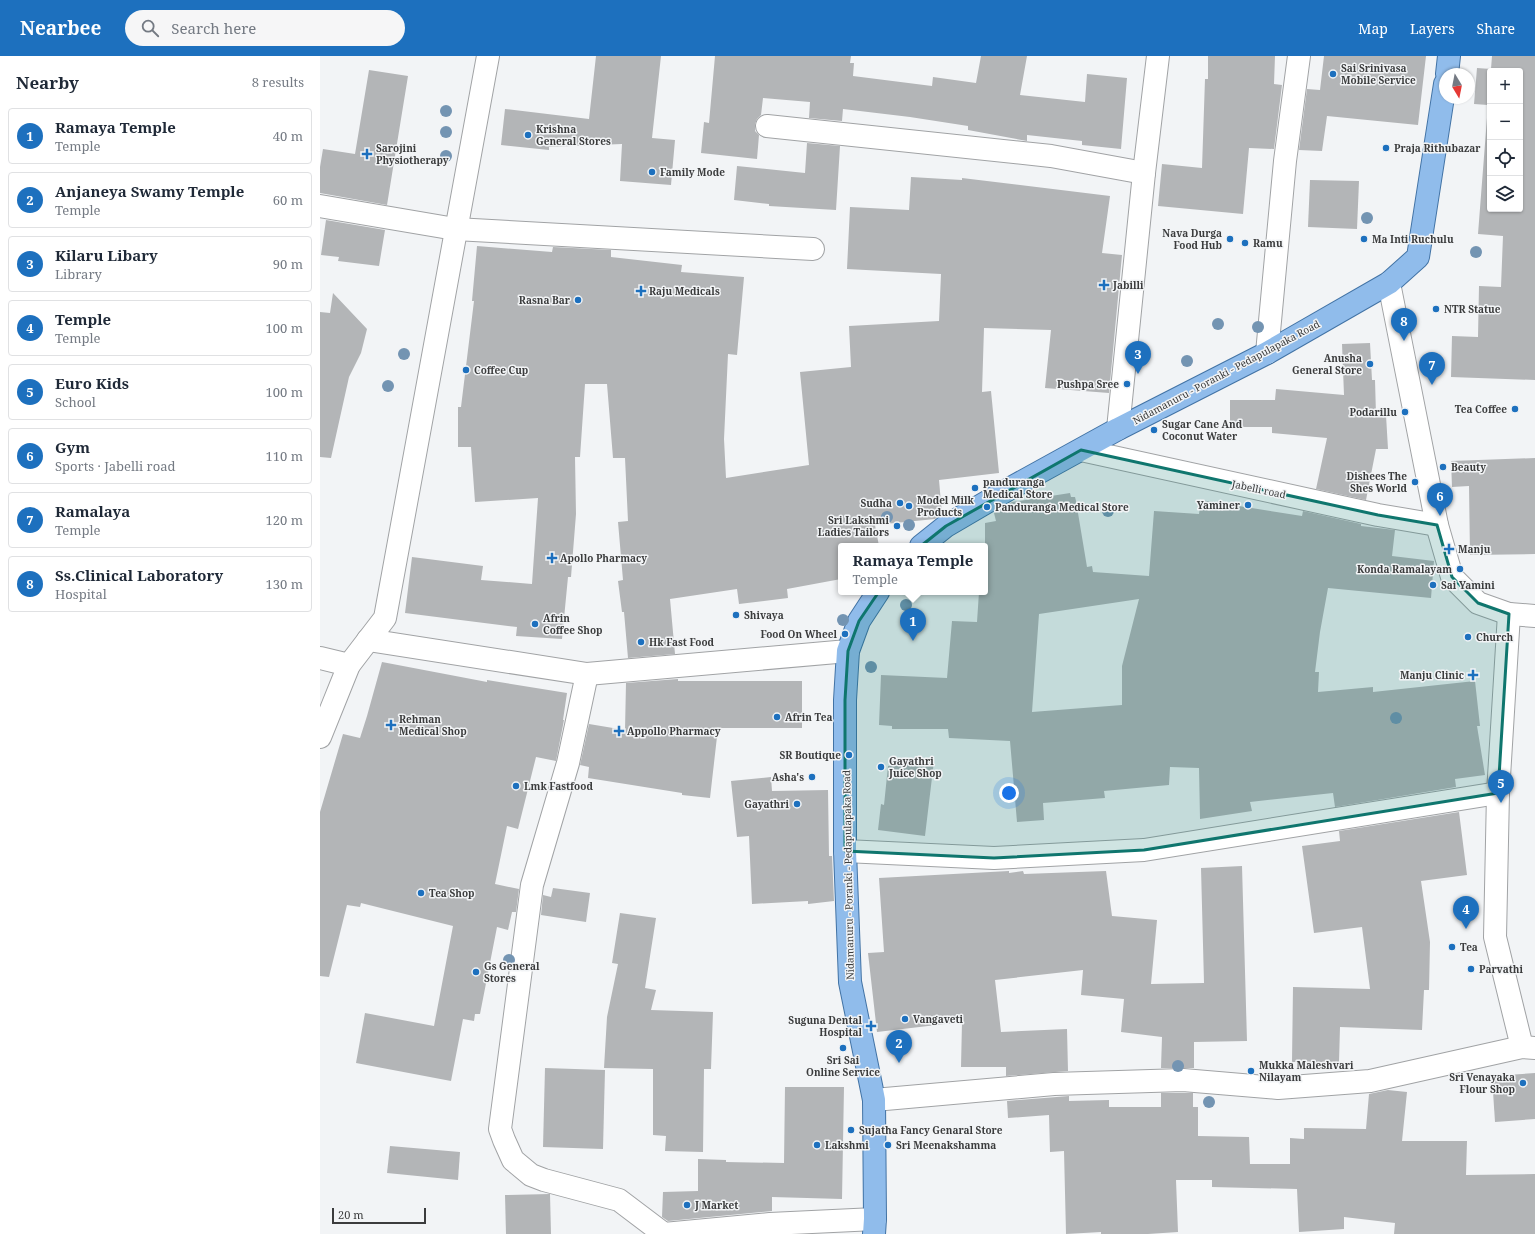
<!DOCTYPE html>
<meta charset="utf-8">
<style>
:root{--surface:#fff;--page:#f6f6f7;--text:#1f2937;--muted:#747a83;--line:#e0e1e3;--accent:#1d70be}
body{margin:0;font-family:"Noto Serif",serif;background:var(--page);color:var(--text)}
.controls{position:absolute;right:12px;top:12px;display:grid;overflow:hidden;border-radius:4px;box-shadow:0 1px 3px #0004}
.controls button{width:36px;height:36px;display:grid;place-items:center;padding:0;border:0;border-bottom:1px solid var(--line);background:var(--surface);color:var(--text);font:20px sans-serif}
.compass{position:absolute;left:1119px;top:12px;width:36px;height:36px;border-radius:50%;background:var(--surface);box-shadow:0 1px 3px #0004;rotate:170deg}
.scale{position:absolute;left:12px;bottom:10px;width:94px;box-sizing:border-box;padding-left:4px;border:2px solid #3b3c3d;border-top:0;font-size:11px;line-height:14px;white-space:nowrap;color:#3b3c3d;-webkit-text-stroke:3px #f2f4f6;paint-order:stroke}
.you{position:absolute;left:689px;top:737px;width:14px;height:14px;margin:-10px;border:3px solid #fff;border-radius:50%;background:#1a73e8;box-shadow:0 0 0 6px #1a73e833}
.badge{display:grid;place-items:center;width:26px;height:26px;border-radius:50%;background:var(--accent);color:#fff;font-size:13px;font-weight:700}
.pin{position:absolute;translate:-50% -33px;filter:drop-shadow(0 1px 2px #0008)}
.pin::after{content:'';position:absolute;top:21px;width:14px;height:12px;background:inherit;clip-path:polygon(0 0,100% 0,50% 100%)}
.popup{position:absolute;left:518px;top:487px;width:150px;height:52px;box-sizing:border-box;display:grid;place-content:center;border-radius:4px;background:var(--surface);filter:drop-shadow(0 1px 3px #0005);font-size:13px;white-space:nowrap;color:var(--muted)}
.popup b{font-size:15px;color:var(--text)}
.popup::after{content:'';position:absolute;left:50%;top:100%;margin-left:-8px;border:8px solid transparent;border-top-color:var(--surface)}
.list{margin:0;padding:0;list-style:none}
h2{display:flex;justify-content:space-between;align-items:center;height:52px;margin:0;padding:0 16px;font-size:17px}
h2 small{font-size:13px;font-weight:400;color:var(--muted)}
.list li{display:grid;grid-template-columns:26px 1fr auto;gap:12px;align-items:center;box-sizing:border-box;height:56px;margin:0 8px 8px;padding:0 8px;border:1px solid var(--line);border-radius:4px}
.list b{display:block;font-size:15px;white-space:nowrap}
.list p{margin:0;font-size:13px;white-space:nowrap;color:var(--muted)}
.list em{font-size:13px;font-style:normal;color:var(--muted)}
.icon{flex:none;width:22px;height:22px;fill:none;stroke:currentColor;stroke-width:2;stroke-linecap:round;stroke-linejoin:round}
.map{position:relative;flex:none;width:1215px;height:1178px;overflow:hidden}
header{display:flex;align-items:center;gap:24px;box-sizing:border-box;height:56px;padding:0 20px;background:var(--accent);color:#fff}
header strong{font-size:19px}
nav{display:flex;gap:22px;margin-inline-start:auto;font-size:14px}
.search{width:280px;height:36px;background:var(--page);display:flex;align-items:center;gap:10px;box-sizing:border-box;padding:0 14px;border-radius:22px;color:var(--muted);font-size:15px}
main{display:flex}
aside{flex:1;background:var(--surface)}
.map>svg:first-child{display:block}
</style>
<header>
<strong>Nearbee</strong>
<div class="search"><svg class="icon" aria-label="search" viewBox="0 0 24 24"><circle cx="10" cy="10" r="6"/><path d="M15 15l6 6"/></svg>Search here</div>
<nav><a>Map</a><a>Layers</a><a>Share</a></nav>
</header>
<main>
<aside>
<h2>Nearby<small>8 results</small></h2>
<ul class="list">
<li><span class="badge">1</span><div><b>Ramaya Temple</b><p>Temple</p></div><em>40 m</em></li>
<li><span class="badge">2</span><div><b>Anjaneya Swamy Temple</b><p>Temple</p></div><em>60 m</em></li>
<li><span class="badge">3</span><div><b>Kilaru Libary</b><p>Library</p></div><em>90 m</em></li>
<li><span class="badge">4</span><div><b>Temple</b><p>Temple</p></div><em>100 m</em></li>
<li><span class="badge">5</span><div><b>Euro Kids</b><p>School</p></div><em>100 m</em></li>
<li><span class="badge">6</span><div><b>Gym</b><p>Sports · Jabelli road</p></div><em>110 m</em></li>
<li><span class="badge">7</span><div><b>Ramalaya</b><p>Temple</p></div><em>120 m</em></li>
<li><span class="badge">8</span><div><b>Ss.Clinical Laboratory</b><p>Hospital</p></div><em>130 m</em></li>
</ul>
</aside>
<div class="map">
<svg width="1215" height="1178" viewBox="0 0 1215 1178">
<rect width="100%" height="100%" fill="#f2f4f6"/>
<g fill="#b3b5b7" fill-rule="evenodd">
<polygon points="276,0 341,0 332,82 355,84 351,129 300,125 302,88 229,91 229,94 181,89 185,53 269,63"/>
<polygon points="395,0 531,0 530,7 534,7 533,20 612,30 613,21 656,27 661,0 707,0 700,39 765,46 767,18 807,22 801,93 762,89 762,85 707,79 707,85 648,74 648,70 590,61 523,53 522,65 489,62 490,46 443,42 441,59 437,63 435,68 435,75 439,79 437,103 381,97 384,66 389,67"/>
<polygon points="888,0 955,0 954,28 962,29 954,93 929,92 923,158 838,150 842,108 882,112 885,23 888,23"/>
<polygon points="1004,0 1106,0 1098,69 1007,60 1002,95 979,94 987,33 1000,34"/>
<path d="M1172,0h43v324l-84,-3 1,-41 26,1 1,-51 22,1 2,-51 -25,-2 10,-129 -14,-1 3,-36 14,1zM1170,15h30v138h-30z"/>
<polygon points="49,14 88,20 67,149 0,137 0,111 3,93 35,98"/>
<polygon points="487,87 520,90 516,154 449,150 449,148 414,144 417,110 485,117"/>
<polygon points="591,121 642,124 642,122 790,140 782,197 802,199 789,337 725,332 731,274 664,272 662,336 671,335 679,417 619,424 622,458 615,463 555,469 559,490 521,490 521,523 467,533 468,542 419,548 417,533 350,543 355,598 308,602 304,556 302,556 298,525 303,524 298,466 308,465 305,402 293,402 287,328 265,328 260,401 255,401 256,458 251,521 248,521 242,583 196,580 197,571 85,557 92,501 163,510 161,524 212,528 218,442 155,446 151,391 138,391 138,351 141,351 154,245 152,245 157,190 232,196 233,191 291,194 291,201 362,209 361,216 424,221 417,299 408,298 404,383 406,422 489,409 480,316 531,311 529,270 619,265 621,218 527,213 530,151 589,154"/>
<polygon points="990,124 1039,125 1037,173 988,171"/>
<polygon points="6,164 65,174 59,210 18,205 19,201 1,199"/>
<polygon points="13,237 47,273 41,297 29,321 11,402 0,401 0,256 10,257"/>
<polygon points="1050,287 1052,324 1055,324 1056,359 1066,359 1068,393 1056,393 1046,444 996,433 1007,382 952,377 952,371 910,371 910,344 955,344 956,333 1024,339 1022,288"/>
<polygon points="1215,402 1215,498 1150,499 1149,430 1132,431 1131,405"/>
<path d="M750,437l1,4h4l1,4 11,66 5,-1 1,6 56,4 5,-65 45,3 2,-14 101,16 1,-5 58,13v2l34,4 -3,26 42,5 -3,37 -103,-10 -8,44 -5,40h4l-1,20 55,-5v5l102,-11 5,45h-3l8,49 -30,4 1,8 -121,20 -2,-14 -83,9 2,9 -52,8 -1,-51 -29,-1 -1,18 -65,6 1,7 -62,5 1,17 -27,2 -7,-81 -61,-3 -1,-9h-56v-3l-13,-1 2,-50 66,3 5,-57 25,1 2,-30h6v-69l11,-2 -2,-8 18,-11zM819,543l-17,67v39l-90,7 7,-98z"/>
<polygon points="62,606 167,626 167,624 247,637 243,664 244,664 236,705 216,701 198,773 187,770 175,828 199,833 196,856 192,856 188,874 177,871 160,958 155,958 154,965 143,963 131,1025 36,1007 45,957 114,970 133,870 41,847 40,851 27,849 9,921 0,920 0,756 23,678 40,682 47,660"/>
<polygon points="358,623 358,625 482,625 482,672 398,672 390,742 362,739 362,737 268,722 269,711 260,709 269,668 305,674 306,627"/>
<polygon points="614,705 605,780 558,774 561,748 564,749 568,710"/>
<polygon points="451,721 452,735 508,734 509,800 512,800 514,845 488,848 488,845 432,848 429,780 417,781 411,725"/>
<polygon points="1139,756 1147,819 1101,825 1110,886 1109,934 1104,934 1102,974 1020,971 1019,1006 972,1006 973,931 1050,933 1042,871 994,877 982,790 1020,785 1019,775"/>
<polygon points="922,810 927,985 874,986 874,1012 841,1012 842,981 801,976 804,943 761,939 763,914 675,924 681,976 747,973 748,1015 686,1020 686,1011 641,1011 642,966 557,976 548,897 564,896 559,822 689,815 689,817 703,815 704,818 786,815 792,860 837,864 831,928 884,927 881,812"/>
<polygon points="233,832 270,837 266,866 221,859 223,839 231,841"/>
<polygon points="300,857 336,862 325,932 336,934 331,954 393,956 391,1013 384,1013 383,1096 345,1095 346,1080 333,1079 333,1013 284,1012 287,961 298,908 292,907"/>
<polygon points="225,1012 285,1014 283,1093 223,1091"/>
<polygon points="1215,1017 1215,1063 1175,1066 1172,1020"/>
<polygon points="465,1031 524,1031 522,1143 452,1141 452,1155 348,1165 342,1161 343,1136 378,1135 378,1103 406,1104 406,1106 464,1107"/>
<polygon points="1068,1034 1087,1036 1082,1085 1147,1085 1146,1119 1215,1118 1215,1178 1074,1178 1075,1167 1024,1161 1024,1173 979,1176 977,1133 892,1131 892,1124 856,1124 858,1176 828,1178 781,1178 781,1176 746,1178 744,1095 730,1096 729,1059 688,1062 687,1045 749,1040 749,1045 789,1044 789,1051 841,1051 841,1037 873,1037 873,1051 878,1051 878,1080 929,1081 930,1108 970,1108 970,1082 984,1083 984,1072 1046,1073 1049,1038"/>
<polygon points="70,1090 140,1096 138,1124 67,1117"/>
<polygon points="230,1138 231,1178 186,1178 185,1139"/>
</g>
<g fill="none" stroke-linecap="round" stroke-linejoin="round">
<g stroke="#a1a3a5" stroke-width="24">
<g id="minor">
<polyline points="447,70 731,100 824,117"/>
<polyline points="0,150 135,173 493,193"/>
<polyline points="1069,227 1117,469 1132,521 1158,547 1189,558 1215,560"/>
<polyline points="947,297 965,105 979,0"/>
<polyline points="798,373 824,117 838,0"/>
<polyline points="761,394 1058,459 1117,469"/>
<polyline points="1189,558 1178,737 1175,881 1202,991"/>
<polyline points="48,584 267,618 528,595"/>
<polyline points="0,602 29,609"/>
<polyline points="267,618 248,707 212,829 180,1073 184,1084 193,1104 211,1119 224,1124 299,1144 344,1178 450,1168 555,1163"/>
<polyline points="0,681 29,609 65,562 168,0"/>
<polyline points="525,795 674,802 824,794 1178,737"/>
<polyline points="554,1044 734,1028 863,1024 958,1032 1050,1025 1202,991 1215,992"/>
</g>
</g>
<g stroke="#4273a5" stroke-width="24">
<g id="major">
<polyline points="1127,18 1129,0"/>
<polyline points="601,490 626,470 689,433 798,373 947,297 1069,227 1098,201 1125,28"/>
<polyline points="554,1178 555,1163 554,1044 530,926 525,795 525,644 528,595 539,565 558,536"/>
</g>
</g>
<use href="#minor" stroke="#fff" stroke-width="22"/>
<use href="#major" stroke="#90bceb" stroke-width="22"/>
</g>
<g fill="#7394b2">
<circle cx="126" cy="55" r="6"/>
<circle cx="126" cy="76" r="6"/>
<circle cx="126" cy="100" r="6"/>
<circle cx="1047" cy="162" r="6"/>
<circle cx="1156" cy="196" r="6"/>
<circle cx="898" cy="268" r="6"/>
<circle cx="938" cy="271" r="6"/>
<circle cx="84" cy="298" r="6"/>
<circle cx="867" cy="305" r="6"/>
<circle cx="68" cy="330" r="6"/>
<circle cx="788" cy="455" r="6"/>
<circle cx="567" cy="461" r="6"/>
<circle cx="589" cy="469" r="6"/>
<circle cx="586" cy="549" r="6"/>
<circle cx="592" cy="563" r="6"/>
<circle cx="523" cy="564" r="6"/>
<circle cx="551" cy="611" r="6"/>
<circle cx="1076" cy="662" r="6"/>
<circle cx="189" cy="904" r="6"/>
<circle cx="858" cy="1010" r="6"/>
<circle cx="889" cy="1046" r="6"/>
</g>
<path fill="#0f766e" fill-opacity="0.2" stroke="#0f766e" stroke-width="3" stroke-linejoin="round" d="M761,394l297,65 59,10 15,52 26,26 31,11 -11,179 -354,57 -150,8 -149,-7v-151l3,-49 11,-30 38,-56 49,-39z"/>
<g fill="#1d70be" stroke="#f2f4f6" stroke-width="1.5">
<circle cx="1013" cy="18" r="4"/>
<circle cx="208" cy="79" r="4"/>
<circle cx="1066" cy="92" r="4"/>
<path d="M45 92h4v4h4v4h-4v4h-4v-4h-4v-4h4z"/>
<circle cx="332" cy="116" r="4"/>
<circle cx="910" cy="183" r="4"/>
<circle cx="1044" cy="183" r="4"/>
<circle cx="925" cy="187" r="4"/>
<path d="M782 223h4v4h4v4h-4v4h-4v-4h-4v-4h4z"/>
<path d="M319 229h4v4h4v4h-4v4h-4v-4h-4v-4h4z"/>
<circle cx="258" cy="244" r="4"/>
<circle cx="1116" cy="253" r="4"/>
<circle cx="1050" cy="308" r="4"/>
<circle cx="146" cy="314" r="4"/>
<circle cx="807" cy="328" r="4"/>
<circle cx="1195" cy="353" r="4"/>
<circle cx="1085" cy="356" r="4"/>
<circle cx="834" cy="374" r="4"/>
<circle cx="1123" cy="411" r="4"/>
<circle cx="1095" cy="426" r="4"/>
<circle cx="655" cy="432" r="4"/>
<circle cx="580" cy="447" r="4"/>
<circle cx="928" cy="449" r="4"/>
<circle cx="589" cy="450" r="4"/>
<circle cx="667" cy="451" r="4"/>
<circle cx="577" cy="470" r="4"/>
<path d="M1127 487h4v4h4v4h-4v4h-4v-4h-4v-4h4z"/>
<path d="M230 496h4v4h4v4h-4v4h-4v-4h-4v-4h4z"/>
<circle cx="1140" cy="513" r="4"/>
<circle cx="1113" cy="529" r="4"/>
<circle cx="416" cy="559" r="4"/>
<circle cx="215" cy="568" r="4"/>
<circle cx="525" cy="578" r="4"/>
<circle cx="1148" cy="581" r="4"/>
<circle cx="321" cy="586" r="4"/>
<path d="M1151 613h4v4h4v4h-4v4h-4v-4h-4v-4h4z"/>
<circle cx="457" cy="661" r="4"/>
<path d="M69 663h4v4h4v4h-4v4h-4v-4h-4v-4h4z"/>
<path d="M297 669h4v4h4v4h-4v4h-4v-4h-4v-4h4z"/>
<circle cx="529" cy="699" r="4"/>
<circle cx="561" cy="711" r="4"/>
<circle cx="492" cy="721" r="4"/>
<circle cx="196" cy="730" r="4"/>
<circle cx="477" cy="748" r="4"/>
<circle cx="101" cy="837" r="4"/>
<circle cx="1132" cy="891" r="4"/>
<circle cx="1151" cy="913" r="4"/>
<circle cx="156" cy="916" r="4"/>
<circle cx="585" cy="963" r="4"/>
<path d="M549 964h4v4h4v4h-4v4h-4v-4h-4v-4h4z"/>
<circle cx="523" cy="992" r="4"/>
<circle cx="931" cy="1015" r="4"/>
<circle cx="1203" cy="1027" r="4"/>
<circle cx="531" cy="1074" r="4"/>
<circle cx="497" cy="1089" r="4"/>
<circle cx="568" cy="1089" r="4"/>
<circle cx="367" cy="1149" r="4"/>
</g>
<g text-anchor="middle" stroke-width="3" stroke-linejoin="round" paint-order="stroke">
<g font-size="10" font-weight="bold" fill="#3b3c3d" stroke="#f2f4f6" text-anchor="start">
<text x="1021" y="16">Sai Srinivasa<tspan x="1021" dy="12">Mobile Service</tspan></text>
<text x="216" y="77">Krishna<tspan x="216" dy="12">General Stores</tspan></text>
<text x="56" y="96">Sarojini<tspan x="56" dy="12">Physiotherapy</tspan></text>
<text x="1074" y="96">Praja Rithubazar</text>
<text x="340" y="120">Family Mode</text>
<text x="902" y="181" text-anchor="end">Nava Durga<tspan x="902" dy="12">Food Hub</tspan></text>
<text x="1052" y="187">Ma Inti Ruchulu</text>
<text x="933" y="191">Ramu</text>
<text x="793" y="233">Jabilli</text>
<text x="329" y="239">Raju Medicals</text>
<text x="250" y="248" text-anchor="end">Rasna Bar</text>
<text x="1124" y="257">NTR Statue</text>
<text x="1042" y="306" text-anchor="end">Anusha<tspan x="1042" dy="12">General Store</tspan></text>
<text x="154" y="318">Coffee Cup</text>
<text x="799" y="332" text-anchor="end">Pushpa Sree</text>
<text x="1187" y="357" text-anchor="end">Tea Coffee</text>
<text x="1077" y="360" text-anchor="end">Podarillu</text>
<text x="842" y="372">Sugar Cane And<tspan x="842" dy="12">Coconut Water</tspan></text>
<text x="1131" y="415">Beauty</text>
<text x="1087" y="424" text-anchor="end">Dishees The<tspan x="1087" dy="12">Shes World</tspan></text>
<text x="663" y="430">panduranga<tspan x="663" dy="12">Medical Store</tspan></text>
<text x="597" y="448">Model Milk<tspan x="597" dy="12">Products</tspan></text>
<text x="572" y="451" text-anchor="end">Sudha</text>
<text x="920" y="453" text-anchor="end">Yaminer</text>
<text x="675" y="455">Panduranga Medical Store</text>
<text x="569" y="468" text-anchor="end">Sri Lakshmi<tspan x="569" dy="12">Ladies Tailors</tspan></text>
<text x="1138" y="497">Manju</text>
<text x="240" y="506">Apollo Pharmacy</text>
<text x="1132" y="517" text-anchor="end">Konda Ramalayam</text>
<text x="1121" y="533">Sai Yamini</text>
<text x="424" y="563">Shivaya</text>
<text x="223" y="566">Afrin<tspan x="223" dy="12">Coffee Shop</tspan></text>
<text x="517" y="582" text-anchor="end">Food On Wheel</text>
<text x="1156" y="585">Church</text>
<text x="329" y="590">Hk Fast Food</text>
<text x="1144" y="623" text-anchor="end">Manju Clinic</text>
<text x="465" y="665">Afrin Tea</text>
<text x="79" y="667">Rehman<tspan x="79" dy="12">Medical Shop</tspan></text>
<text x="307" y="679">Appollo Pharmacy</text>
<text x="521" y="703" text-anchor="end">SR Boutique</text>
<text x="569" y="709">Gayathri<tspan x="569" dy="12">Juice Shop</tspan></text>
<text x="484" y="725" text-anchor="end">Asha's</text>
<text x="204" y="734">Lmk Fastfood</text>
<text x="469" y="752" text-anchor="end">Gayathri</text>
<text x="109" y="841">Tea Shop</text>
<text x="1140" y="895">Tea</text>
<text x="164" y="914">Gs General<tspan x="164" dy="12">Stores</tspan></text>
<text x="1159" y="917">Parvathi</text>
<text x="593" y="967">Vangaveti</text>
<text x="542" y="968" text-anchor="end">Suguna Dental<tspan x="542" dy="12">Hospital</tspan></text>
<text x="523" y="1008" text-anchor="middle">Sri Sai<tspan x="523" dy="12">Online Service</tspan></text>
<text x="939" y="1013">Mukka Maleshvari<tspan x="939" dy="12">Nilayam</tspan></text>
<text x="1195" y="1025" text-anchor="end">Sri Venayaka<tspan x="1195" dy="12">Flour Shop</tspan></text>
<text x="539" y="1078">Sujatha Fancy Genaral Store</text>
<text x="505" y="1093">Lakshmi</text>
<text x="576" y="1093">Sri Meenakshamma</text>
<text x="375" y="1153">J Market</text>
</g>
<g font-size="10" fill="#3b3c3d" stroke="#f2f4f6">
<text transform="translate(906 316) rotate(-28)" y="4">Nidamanuru - Poranki - Pedapulapaka Road</text>
<text transform="translate(939 433) rotate(12)" y="4">Jabelli road</text>
<text transform="translate(528 819) rotate(-91)" y="4">Nidamanuru - Poranki - Pedapulapaka Road</text>
</g>
</g>
</svg>
<div class="controls">
<button>+</button>
<button>−</button>
<button><svg class="icon" aria-label="locate" viewBox="0 0 24 24"><circle cx="12" cy="12" r="6"/><path d="M12 2v4M12 18v4M2 12h4M18 12h4"/></svg></button>
<button><svg class="icon" aria-label="layers" viewBox="0 0 24 24"><path d="M12 4l9 5-9 5-9-5zM3 14l9 5 9-5"/></svg></button>
</div>
<svg class="compass" viewBox="-18 -18 36 36"><path d="M0-13l5 13h-10z" fill="#e53935"/><path d="M0 13l5-13h-10z" fill="#747a83"/></svg>
<div class="scale">20 m</div>
<div class="you"></div>
<div class="pin badge" style="left:593px;top:585px">1</div>
<div class="popup"><b>Ramaya Temple</b>Temple</div>
<div class="pin badge" style="left:579px;top:1007px">2</div>
<div class="pin badge" style="left:818px;top:318px">3</div>
<div class="pin badge" style="left:1146px;top:873px">4</div>
<div class="pin badge" style="left:1181px;top:747px">5</div>
<div class="pin badge" style="left:1120px;top:460px">6</div>
<div class="pin badge" style="left:1112px;top:329px">7</div>
<div class="pin badge" style="left:1084px;top:285px">8</div>
</div>
</main>
